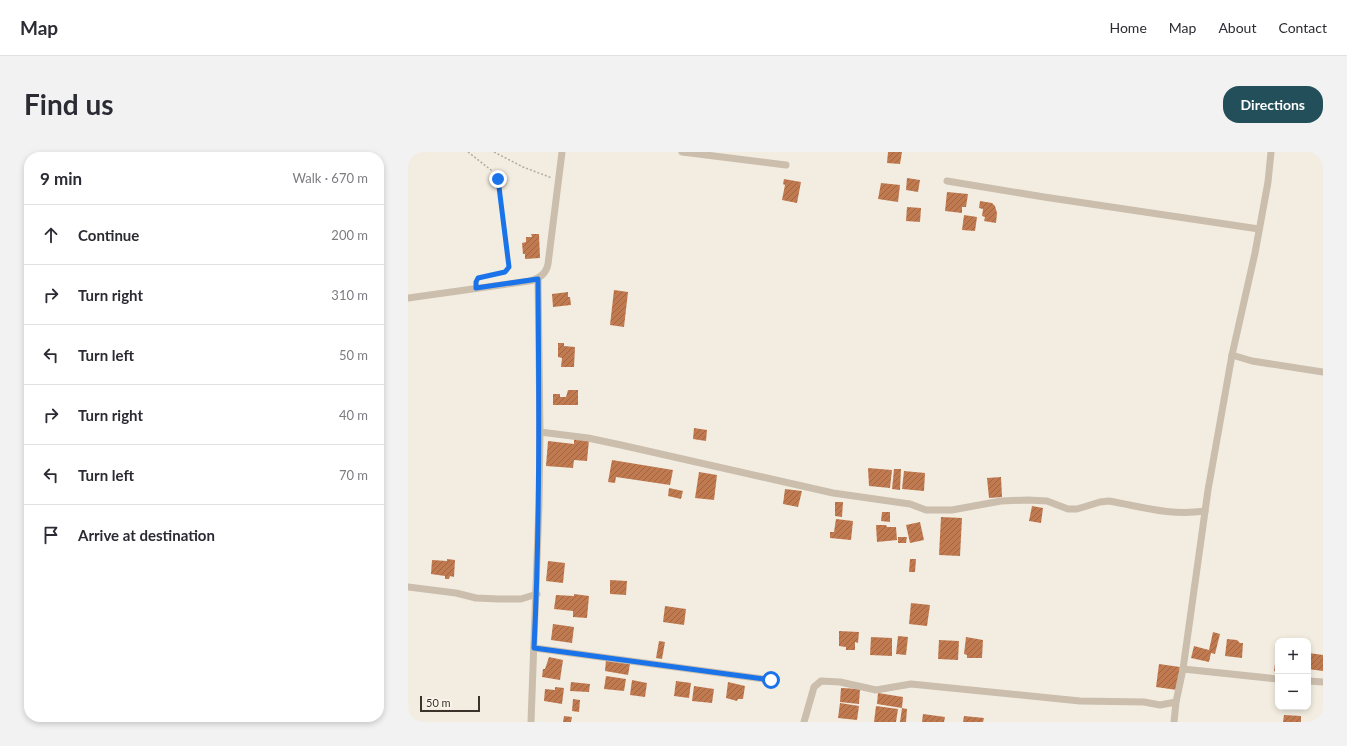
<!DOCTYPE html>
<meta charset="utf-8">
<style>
:root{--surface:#fff;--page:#f2f2f3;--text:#2b2b33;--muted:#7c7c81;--line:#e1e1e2;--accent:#224f5a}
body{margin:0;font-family:Lato,sans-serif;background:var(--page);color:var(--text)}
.controls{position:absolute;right:12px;bottom:12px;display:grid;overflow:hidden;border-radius:8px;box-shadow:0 2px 6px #0003}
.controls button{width:36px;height:36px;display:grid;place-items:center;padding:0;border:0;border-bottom:1px solid var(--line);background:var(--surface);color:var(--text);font:20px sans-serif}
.scale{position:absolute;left:12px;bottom:10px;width:60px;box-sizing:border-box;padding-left:4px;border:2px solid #3a322b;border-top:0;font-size:11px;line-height:14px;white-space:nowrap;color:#3a322b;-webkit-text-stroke:3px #faf6ee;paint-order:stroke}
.stop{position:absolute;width:12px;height:12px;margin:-9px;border:3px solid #1a73e8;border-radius:50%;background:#fff}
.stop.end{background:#1a73e8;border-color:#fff;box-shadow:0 1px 4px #0008}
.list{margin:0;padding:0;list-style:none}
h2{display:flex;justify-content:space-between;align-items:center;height:52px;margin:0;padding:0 16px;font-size:17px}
h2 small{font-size:13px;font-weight:400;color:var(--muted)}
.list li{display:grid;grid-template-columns:26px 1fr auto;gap:12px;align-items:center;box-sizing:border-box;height:60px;padding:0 16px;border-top:1px solid var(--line)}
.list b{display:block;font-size:15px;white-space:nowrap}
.list em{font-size:13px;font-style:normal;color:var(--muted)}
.icon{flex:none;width:22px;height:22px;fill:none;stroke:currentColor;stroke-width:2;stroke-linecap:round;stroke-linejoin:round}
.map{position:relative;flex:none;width:915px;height:570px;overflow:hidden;border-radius:16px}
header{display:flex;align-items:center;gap:24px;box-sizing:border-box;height:56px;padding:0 20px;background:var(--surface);border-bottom:1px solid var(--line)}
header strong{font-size:19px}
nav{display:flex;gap:22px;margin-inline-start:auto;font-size:14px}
.intro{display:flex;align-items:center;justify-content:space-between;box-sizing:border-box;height:96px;padding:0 24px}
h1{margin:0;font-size:28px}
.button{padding:10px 18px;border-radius:16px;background:var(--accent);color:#fff;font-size:14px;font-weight:700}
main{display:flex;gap:24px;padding:0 24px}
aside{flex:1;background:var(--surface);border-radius:16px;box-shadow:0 2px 6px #0003}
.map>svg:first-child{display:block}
</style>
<header>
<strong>Map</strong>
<nav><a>Home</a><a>Map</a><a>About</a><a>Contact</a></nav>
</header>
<div class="intro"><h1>Find us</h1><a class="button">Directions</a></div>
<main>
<aside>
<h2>9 min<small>Walk · 670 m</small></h2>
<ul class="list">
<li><svg class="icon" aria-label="ahead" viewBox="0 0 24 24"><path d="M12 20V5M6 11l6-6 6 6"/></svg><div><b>Continue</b></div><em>200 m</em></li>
<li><svg class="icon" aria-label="right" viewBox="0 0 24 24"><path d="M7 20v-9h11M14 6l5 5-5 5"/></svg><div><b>Turn right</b></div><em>310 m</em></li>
<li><svg class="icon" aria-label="left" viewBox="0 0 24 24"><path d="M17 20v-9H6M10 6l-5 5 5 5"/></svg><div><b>Turn left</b></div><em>50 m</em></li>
<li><svg class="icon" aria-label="right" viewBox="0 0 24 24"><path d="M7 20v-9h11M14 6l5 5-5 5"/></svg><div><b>Turn right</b></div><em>40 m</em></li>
<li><svg class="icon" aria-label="left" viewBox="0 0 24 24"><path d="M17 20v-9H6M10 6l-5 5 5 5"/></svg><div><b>Turn left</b></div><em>70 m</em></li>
<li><svg class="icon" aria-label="arrive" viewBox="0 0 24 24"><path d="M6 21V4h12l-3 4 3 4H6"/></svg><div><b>Arrive at destination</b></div></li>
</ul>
</aside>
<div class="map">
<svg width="915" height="570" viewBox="0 0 915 570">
<defs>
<pattern id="building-hatch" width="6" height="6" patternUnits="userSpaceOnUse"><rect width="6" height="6" fill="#c17a50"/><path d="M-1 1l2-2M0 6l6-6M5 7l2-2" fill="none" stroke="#9e6543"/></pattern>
</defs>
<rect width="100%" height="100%" fill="#f3ede1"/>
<g fill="url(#building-hatch)">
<polygon points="480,0 494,0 492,12 479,11"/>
<polygon points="499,26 512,28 510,40 498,38"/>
<polygon points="376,27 393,30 389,51 374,48 377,33 375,32"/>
<polygon points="473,31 492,33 490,50 470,47"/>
<polygon points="539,40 560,42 558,55 554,55 554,61 537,59"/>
<polygon points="572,49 584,51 587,54 589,61 588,71 576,69 577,65 574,64 575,57 571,56"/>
<polygon points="499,55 513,56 512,70 498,69"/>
<polygon points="556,63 569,65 567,79 554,78"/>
<polygon points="123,82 131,82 132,106 117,107 117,102 115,102 114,91 118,90 118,85 124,85"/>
<polygon points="206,138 220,140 216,175 202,173"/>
<polygon points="160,140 160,145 162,145 163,153 145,155 144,142"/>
<polygon points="150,191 156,191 156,194 167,195 166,215 153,215 154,206 150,205"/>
<polygon points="160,238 170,238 170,253 145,253 145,242 152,242 152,245 158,245"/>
<polygon points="286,276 299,278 298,289 285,287"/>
<polygon points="166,287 181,288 179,309 166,308 165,316 138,314 140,289 166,292"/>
<polygon points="204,308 265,318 262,333 208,325 207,331 200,330"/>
<polygon points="460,316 484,318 482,336 461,334"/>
<polygon points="486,317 493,317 492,338 484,337"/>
<polygon points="496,319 517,321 516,339 494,337"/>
<polygon points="291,320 309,323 306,348 287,346"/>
<polygon points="593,325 594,345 581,346 579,326"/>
<polygon points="261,336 275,339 273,347 260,344"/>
<polygon points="377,337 394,339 390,355 375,352"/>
<polygon points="427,350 435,350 434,365 427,364"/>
<polygon points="624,354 635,356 633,371 621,369"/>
<polygon points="474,360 482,360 482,370 473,369"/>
<polygon points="533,365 554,366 552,404 531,403"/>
<polygon points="428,367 445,369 443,388 422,386 422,380 426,380"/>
<polygon points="512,370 516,388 502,391 498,373"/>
<polygon points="468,373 478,373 479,375 488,375 489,388 469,390"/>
<polygon points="490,385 499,385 498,391 490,391"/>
<polygon points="39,407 47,408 46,425 42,424 41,427 37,427 37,424 23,422 24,408 39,409"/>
<polygon points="502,407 508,407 507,420 501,420"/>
<polygon points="140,409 157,411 155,431 138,429"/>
<polygon points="202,428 219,429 218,443 202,442"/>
<polygon points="166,442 181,444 179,466 165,465 165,459 146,457 148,443 166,444"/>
<polygon points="503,451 522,453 519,474 501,472"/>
<polygon points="257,454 278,457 276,473 255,470"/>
<polygon points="145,472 166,475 164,491 143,488"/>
<polygon points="431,479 451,480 450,491 447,490 447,498 438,498 438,495 431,494"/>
<polygon points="805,480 812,482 807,502 803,501 801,510 783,506 786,494 801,498"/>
<polygon points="490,484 500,485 498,503 488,502"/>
<polygon points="463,485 484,486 484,504 462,503"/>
<polygon points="558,485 575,488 574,506 559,506 559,503 556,502"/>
<polygon points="819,487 829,488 832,491 835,491 834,506 817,504"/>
<polygon points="531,488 551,489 550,508 530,507"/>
<polygon points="251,489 257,490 254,507 248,506"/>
<polygon points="869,498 870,498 870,520 866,519"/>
<polygon points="901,501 915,503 915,519 900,517"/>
<polygon points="141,505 155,508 152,528 134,525 135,517 137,517"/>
<polygon points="198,508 222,512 220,523 197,519"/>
<polygon points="751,512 772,515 769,538 748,535"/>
<polygon points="198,524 218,527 216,539 196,537"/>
<polygon points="224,528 239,531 237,545 222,543"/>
<polygon points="268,529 283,531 281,546 266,544"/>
<polygon points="163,530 182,532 181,540 162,539"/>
<polygon points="320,530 337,534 335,547 330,547 329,549 318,546"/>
<polygon points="286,534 306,537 304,551 284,549"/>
<polygon points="147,535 156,536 154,552 136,549 137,537 147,538"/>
<polygon points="433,536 452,537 451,552 432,550"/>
<polygon points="470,541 495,545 494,556 469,552"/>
<polygon points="165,547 172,548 171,560 164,559"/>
<polygon points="432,551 451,554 449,568 430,566"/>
<polygon points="468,554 490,557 488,570 466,570"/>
<polygon points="494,556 499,557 498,570 492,570"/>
<polygon points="515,562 537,565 536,570 514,570"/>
<polygon points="876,563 893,564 893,570 875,570"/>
<polygon points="156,564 164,565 163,570 155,570"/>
<polygon points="556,564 576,566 575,570 555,570"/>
</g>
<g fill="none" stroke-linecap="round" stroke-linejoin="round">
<g stroke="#b7a997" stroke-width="1.5" stroke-dasharray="2 2" stroke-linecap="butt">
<polyline points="60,0 83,18 90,27 102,112 100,117 97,120 72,125 68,129"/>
<polyline points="86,0 115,15 144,26"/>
</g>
<g stroke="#cbbead" stroke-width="7">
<polyline points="274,0 378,13"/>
<polyline points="539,29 636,45 851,77"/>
<path d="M0,146l121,-17c10,-2 17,-7 19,-17l14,-112"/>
<polyline points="824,203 844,209 915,220"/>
<path d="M132,280l48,6 33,7 212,48 77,11 16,6h26l49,-9 27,-1 19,1 21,8h9l23,-7 9,-1c34,6 61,15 96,10"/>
<polyline points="0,435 48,441 68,446 91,447 113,447 129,442"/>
<polyline points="126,496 363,528"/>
<polyline points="775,517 870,527"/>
<polyline points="900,529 915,530"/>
<polyline points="123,570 131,353 132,280 130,127"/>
<polyline points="396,570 406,535 413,529 432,530 468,538 503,532 672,549 736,550 752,553 768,550 775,517 800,338 824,203 847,101 860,30 863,0"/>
<polyline points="766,570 768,550"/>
</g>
</g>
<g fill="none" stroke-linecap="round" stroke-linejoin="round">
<path stroke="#1a73e8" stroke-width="5" d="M90,27l11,88 -4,5 -27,6 -2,4v6l62,-9c1,123 2,246 -4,369l237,32"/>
</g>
</svg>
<div class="controls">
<button>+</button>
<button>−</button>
</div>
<div class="scale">50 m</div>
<div class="stop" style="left:363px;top:528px"></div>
<div class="stop end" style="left:90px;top:27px"></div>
</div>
</main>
